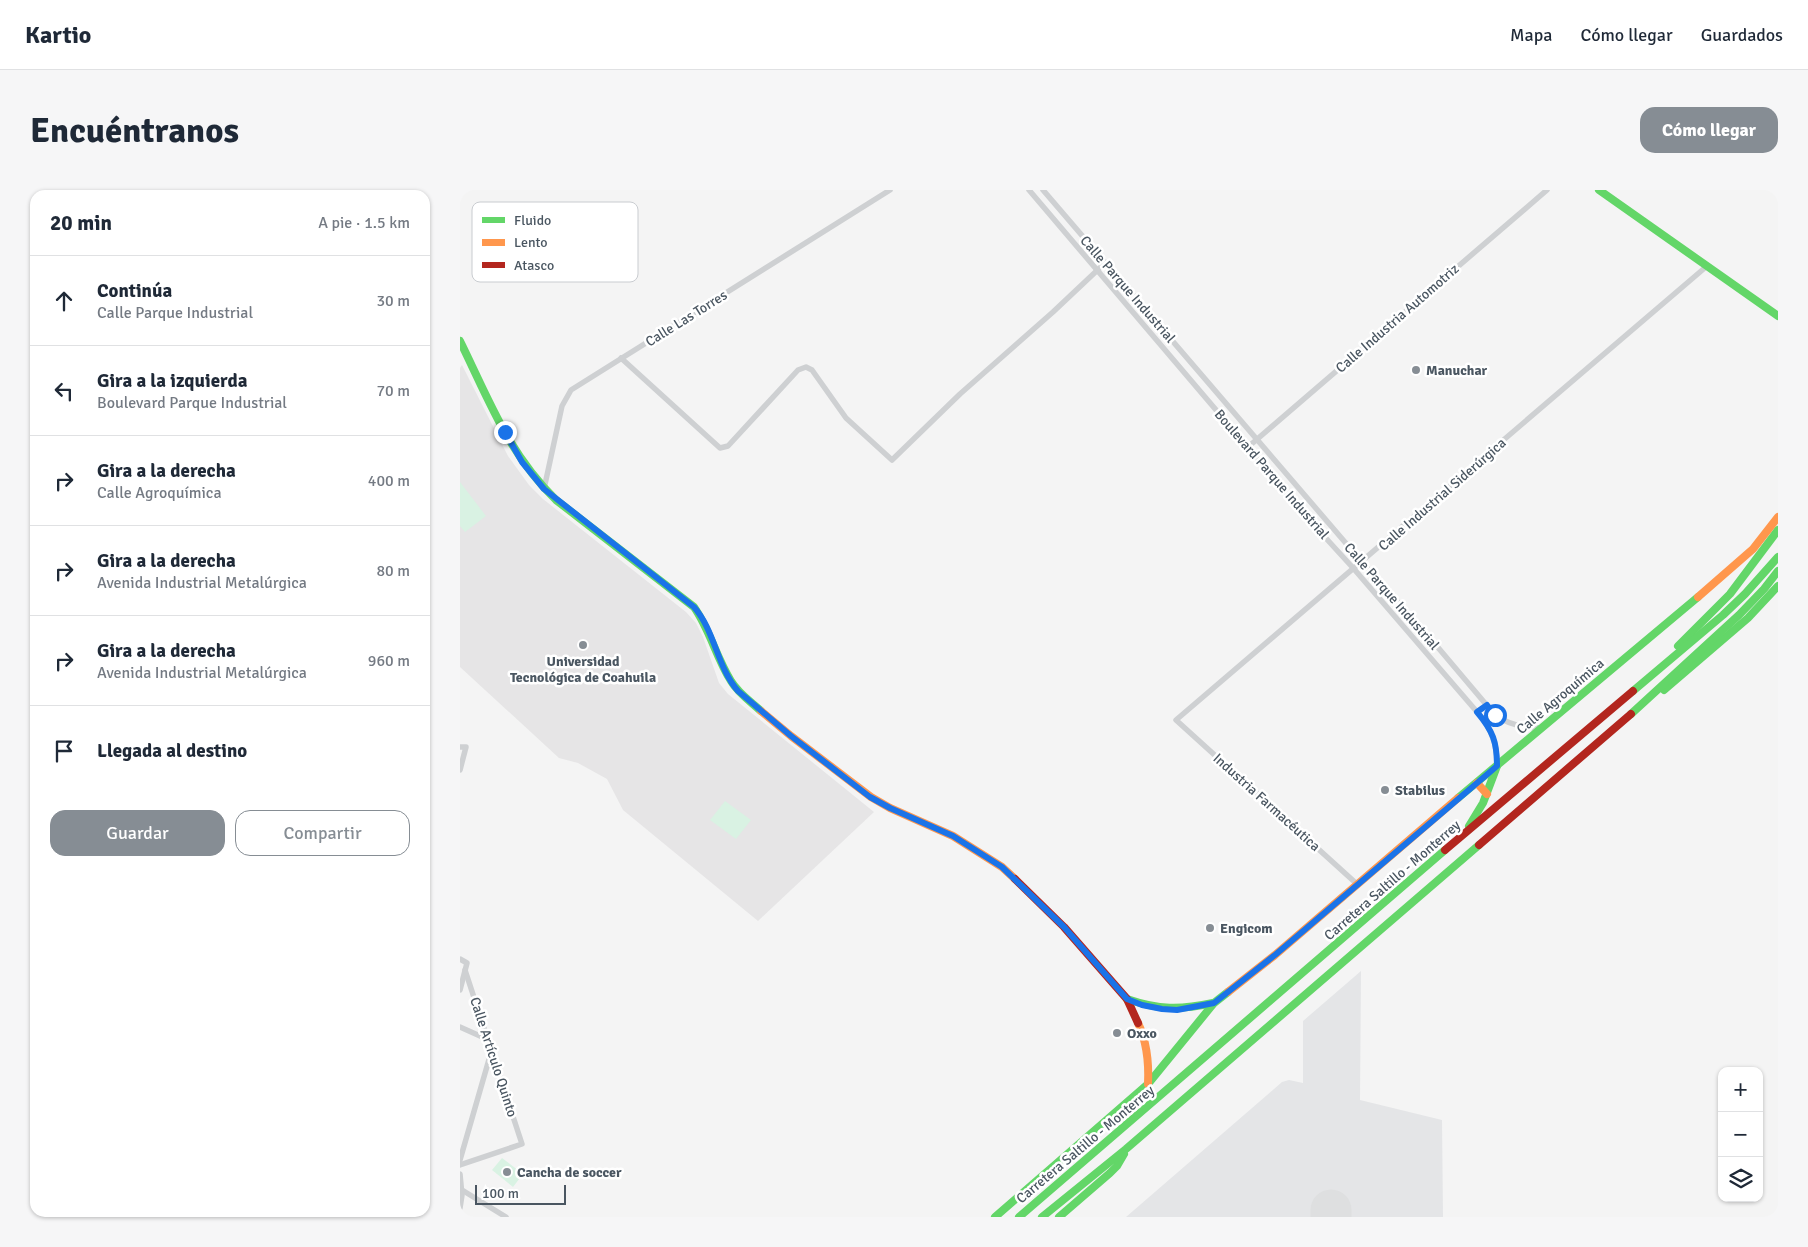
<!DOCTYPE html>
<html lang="es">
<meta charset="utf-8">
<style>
:root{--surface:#fff;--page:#f6f6f7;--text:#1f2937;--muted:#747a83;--line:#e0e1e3;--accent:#868d94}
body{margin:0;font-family:Signika,sans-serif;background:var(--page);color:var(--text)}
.controls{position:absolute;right:15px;bottom:15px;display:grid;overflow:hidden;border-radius:10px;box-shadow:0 1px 4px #0004}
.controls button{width:45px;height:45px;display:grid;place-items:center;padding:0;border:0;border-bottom:1px solid var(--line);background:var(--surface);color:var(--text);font:25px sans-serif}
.scale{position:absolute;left:15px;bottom:12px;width:91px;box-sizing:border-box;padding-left:5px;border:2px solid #4a5661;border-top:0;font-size:14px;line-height:18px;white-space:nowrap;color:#4a5661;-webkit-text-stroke:4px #fff;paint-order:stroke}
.stop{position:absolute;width:15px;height:15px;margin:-11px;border:4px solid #1a73e8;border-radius:50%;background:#fff}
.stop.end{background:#1a73e8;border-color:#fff;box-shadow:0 1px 5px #0008}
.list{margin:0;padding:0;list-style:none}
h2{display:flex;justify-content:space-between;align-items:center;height:65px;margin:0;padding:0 20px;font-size:21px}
h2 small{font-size:16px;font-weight:400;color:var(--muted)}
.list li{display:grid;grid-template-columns:32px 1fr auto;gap:15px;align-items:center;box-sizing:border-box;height:90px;padding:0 20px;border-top:1px solid var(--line)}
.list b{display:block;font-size:19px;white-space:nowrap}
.list p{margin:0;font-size:16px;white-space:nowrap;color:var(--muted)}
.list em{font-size:16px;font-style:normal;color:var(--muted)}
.actions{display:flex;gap:10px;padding:15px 20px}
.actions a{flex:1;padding:11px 0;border:1px solid var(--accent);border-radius:15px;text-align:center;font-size:18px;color:var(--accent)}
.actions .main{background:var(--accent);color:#fff}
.icon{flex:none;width:28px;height:28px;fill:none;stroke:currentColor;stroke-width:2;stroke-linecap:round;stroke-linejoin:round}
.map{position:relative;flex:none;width:1318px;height:1027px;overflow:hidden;border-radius:15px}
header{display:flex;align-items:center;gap:30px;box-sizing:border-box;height:70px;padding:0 25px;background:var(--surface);border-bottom:1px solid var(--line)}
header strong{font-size:24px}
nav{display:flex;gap:28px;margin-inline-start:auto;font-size:18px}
.intro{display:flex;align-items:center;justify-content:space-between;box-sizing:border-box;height:120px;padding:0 30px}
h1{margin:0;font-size:35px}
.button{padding:12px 22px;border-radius:15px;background:var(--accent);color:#fff;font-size:18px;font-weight:700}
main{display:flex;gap:30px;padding:0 30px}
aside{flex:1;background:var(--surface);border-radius:15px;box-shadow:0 1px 4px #0004}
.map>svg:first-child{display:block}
</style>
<header>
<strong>Kartio</strong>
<nav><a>Mapa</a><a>Cómo llegar</a><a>Guardados</a></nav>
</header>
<div class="intro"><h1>Encuéntranos</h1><a class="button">Cómo llegar</a></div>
<main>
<aside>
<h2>20 min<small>A pie · 1.5 km</small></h2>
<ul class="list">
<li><svg class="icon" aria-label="ahead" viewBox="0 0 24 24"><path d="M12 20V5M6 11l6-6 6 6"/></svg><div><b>Continúa</b><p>Calle Parque Industrial</p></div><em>30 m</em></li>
<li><svg class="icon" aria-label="left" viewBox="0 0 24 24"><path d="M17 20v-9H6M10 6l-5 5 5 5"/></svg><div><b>Gira a la izquierda</b><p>Boulevard Parque Industrial</p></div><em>70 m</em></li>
<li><svg class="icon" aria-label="right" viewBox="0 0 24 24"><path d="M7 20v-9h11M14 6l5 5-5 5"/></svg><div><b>Gira a la derecha</b><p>Calle Agroquímica</p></div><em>400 m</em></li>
<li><svg class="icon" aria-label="right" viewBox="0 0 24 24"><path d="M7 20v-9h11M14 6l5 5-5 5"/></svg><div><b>Gira a la derecha</b><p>Avenida Industrial Metalúrgica</p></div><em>80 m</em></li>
<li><svg class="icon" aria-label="right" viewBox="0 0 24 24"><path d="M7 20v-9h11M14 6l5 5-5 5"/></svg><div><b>Gira a la derecha</b><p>Avenida Industrial Metalúrgica</p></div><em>960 m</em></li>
<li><svg class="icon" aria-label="arrive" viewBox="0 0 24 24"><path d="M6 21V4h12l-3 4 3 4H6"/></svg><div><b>Llegada al destino</b></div></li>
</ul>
<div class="actions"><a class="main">Guardar</a><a>Compartir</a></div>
</aside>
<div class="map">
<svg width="1318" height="1027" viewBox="0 0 1318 1027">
<rect width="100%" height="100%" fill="#f4f4f4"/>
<polygon fill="#e6e5e6" points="2,175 48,266 69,295 83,309 226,422 236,433 243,447 259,493 268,504 414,622 298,731 163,620 147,589 118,573 99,568 0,477 0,178"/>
<polygon fill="#e4e5e7" points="901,781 900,910 982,930 983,1027 666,1027 822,892 829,890 843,893 843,831"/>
<g fill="#d9f2e3">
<polygon points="0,292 26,326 5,342 0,336"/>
<polygon points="265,611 291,630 276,649 250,630"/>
<polygon points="42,968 63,984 53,997 32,980"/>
</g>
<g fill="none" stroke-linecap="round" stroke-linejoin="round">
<polyline stroke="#dedfe0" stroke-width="41" points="871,1020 871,1027"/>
<g stroke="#ced0d2" stroke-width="5.5">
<path d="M569,0l284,334 41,45 130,151c10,16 13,28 13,46"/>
<path d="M583,0l319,372 68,76 65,77c14,10 29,13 46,13"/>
<polyline points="161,168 260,258 268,256 338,180 346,177 352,180 386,228 432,270 500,204 593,122 645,73"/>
<polyline points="788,257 1087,0"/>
<polyline points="84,299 102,216 111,200 430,0"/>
<polyline points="0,557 6,557 0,580"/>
<polyline points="898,695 716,530 1247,76"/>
<polyline points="0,769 7,773 0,800"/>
<polyline points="0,837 29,850"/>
<polyline points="0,970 32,859"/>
<polyline points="0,975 62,954 5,780"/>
<polyline points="0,984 2,1005 0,1018"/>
<polyline points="2,1000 46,1027"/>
</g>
<g stroke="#63d668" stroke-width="8">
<polyline points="1139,0 1318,126"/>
<path d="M0,151c29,59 48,112 96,159l138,107c16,23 22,50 37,74 7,12 19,20 30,30"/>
<polyline points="1218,456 1270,404 1318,340"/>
<polyline points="1204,500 1288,428 1318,396"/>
<polyline points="1173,501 1263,425 1285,404 1318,367"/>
<polyline points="1171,524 1279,425 1304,399 1318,381"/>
<polyline points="998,608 1238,407"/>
<polyline points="1009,636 1023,613 1037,576"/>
<path d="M667,809c32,11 53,11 86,4"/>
<polyline points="535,1027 688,894 754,813 768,802"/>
<polyline points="559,1027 985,660"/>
<polyline points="582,1027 666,959 1019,655"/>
<polyline points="599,1027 650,983 657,976 664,964"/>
</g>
<g stroke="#ff974d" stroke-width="8">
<polyline points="1238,407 1293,359 1318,327"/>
<polyline points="301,521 331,546 411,607 430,618 493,646 542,677 555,689"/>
<polyline points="1017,593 1027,604"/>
<polyline points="768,802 815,765 998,608"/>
<path d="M678,833c9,19 11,40 10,61"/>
</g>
<g stroke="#b3261e" stroke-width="8">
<polyline points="1019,655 1171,524"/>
<polyline points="985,660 1173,501"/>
<polyline points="555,689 604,737 667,809 678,833"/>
</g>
</g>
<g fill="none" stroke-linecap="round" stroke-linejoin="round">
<path stroke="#1a73e8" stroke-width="6" d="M45,242l17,30 22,27 150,118c21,24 23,60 44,84l53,45 79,61 20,11 63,28 49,31 62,60 63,72 15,6 20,4 15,1 37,-7 61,-48 222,-189c0,-24 -4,-35 -20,-54l10,-7 8,10"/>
</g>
<g fill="#868d94" stroke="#fff" stroke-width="2">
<circle cx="956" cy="180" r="5"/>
<circle cx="123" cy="455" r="5"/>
<circle cx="925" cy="600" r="5"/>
<circle cx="750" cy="738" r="5"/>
<circle cx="657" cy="843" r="5"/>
<circle cx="47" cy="982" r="5"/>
</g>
<g text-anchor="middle" stroke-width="5" stroke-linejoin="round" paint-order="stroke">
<g font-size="14" fill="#4a5661" stroke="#fff">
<text transform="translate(668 99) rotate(49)" y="5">Calle Parque Industrial</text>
<text transform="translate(226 128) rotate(-32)" y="5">Calle Las Torres</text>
<text transform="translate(937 128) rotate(-41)" y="5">Calle Industria Automotriz</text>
<text transform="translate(812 284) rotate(49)" y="5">Boulevard Parque Industrial</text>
<text transform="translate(982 304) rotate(-41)" y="5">Calle Industrial Siderúrgica</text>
<text transform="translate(932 406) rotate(49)" y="5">Calle Parque Industrial</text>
<text transform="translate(1100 506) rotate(-40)" y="5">Calle Agroquímica</text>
<text transform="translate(807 612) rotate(42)" y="5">Industria Farmacéutica</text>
<text transform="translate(932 690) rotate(-41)" y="5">Carretera Saltillo - Monterrey</text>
<text transform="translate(34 867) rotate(72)" y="5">Calle Artículo Quinto</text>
<text transform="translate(625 954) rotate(-40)" y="5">Carretera Saltillo - Monterrey</text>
</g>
<g font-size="14" font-weight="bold" fill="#4a5661" stroke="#fff" text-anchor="start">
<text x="966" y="185">Manuchar</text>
<text x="123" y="476" text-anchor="middle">Universidad<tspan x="123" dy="16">Tecnológica de Coahuila</tspan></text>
<text x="935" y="605">Stabilus</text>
<text x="760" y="743">Engicom</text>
<text x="667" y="848">Oxxo</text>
<text x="57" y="987">Cancha de soccer</text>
</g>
</g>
<rect x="12" y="12" width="166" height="80" rx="8" fill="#fff" stroke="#c9ccd0" stroke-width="1"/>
<rect x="22" y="27" width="23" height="6" fill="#63d668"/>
<rect x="22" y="49" width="23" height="7" fill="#ff974d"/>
<rect x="22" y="72" width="23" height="6" fill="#b3261e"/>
<g font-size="14" fill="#4a5661">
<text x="54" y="35">Fluido</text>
<text x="54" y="57">Lento</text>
<text x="54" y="80">Atasco</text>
</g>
</svg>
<div class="controls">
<button>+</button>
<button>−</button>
<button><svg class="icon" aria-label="layers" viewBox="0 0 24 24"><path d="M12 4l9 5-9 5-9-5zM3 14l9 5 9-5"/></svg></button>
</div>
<div class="scale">100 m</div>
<div class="stop" style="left:1035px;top:525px"></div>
<div class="stop end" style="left:45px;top:242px"></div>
</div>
</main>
